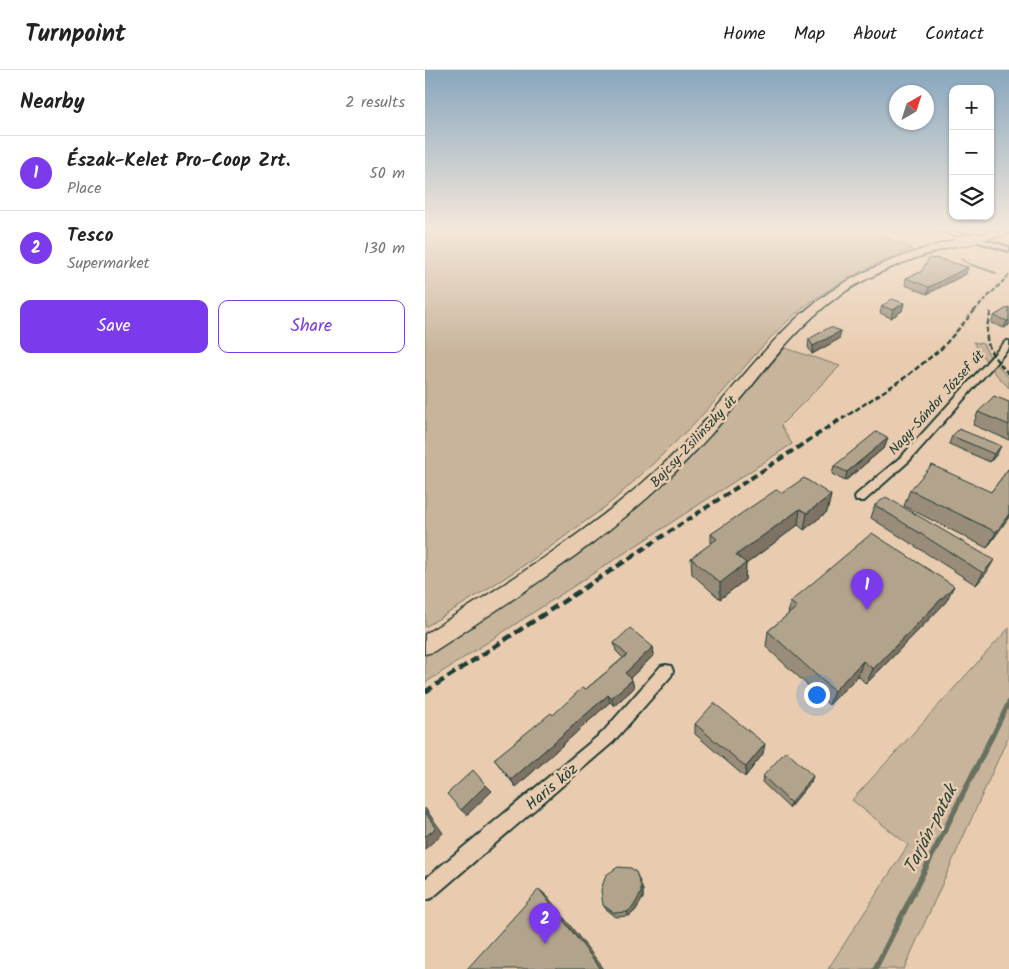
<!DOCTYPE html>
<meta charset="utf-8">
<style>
:root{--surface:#fff;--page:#f6f6f6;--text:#222;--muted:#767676;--line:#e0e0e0;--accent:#7c3aed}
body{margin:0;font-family:Kalam,sans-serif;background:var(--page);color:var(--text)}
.controls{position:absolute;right:15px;top:15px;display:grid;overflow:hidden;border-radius:10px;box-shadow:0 1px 4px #0004}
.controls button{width:45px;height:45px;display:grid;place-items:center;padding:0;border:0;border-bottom:1px solid var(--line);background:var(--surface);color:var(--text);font:25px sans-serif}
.compass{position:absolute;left:464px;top:15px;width:45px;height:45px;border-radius:50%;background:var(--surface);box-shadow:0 1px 4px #0004;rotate:39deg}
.you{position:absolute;left:391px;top:624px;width:18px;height:18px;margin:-12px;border:4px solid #fff;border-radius:50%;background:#1a73e8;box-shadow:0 0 0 8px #1a73e833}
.badge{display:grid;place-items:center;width:32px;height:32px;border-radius:50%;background:var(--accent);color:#fff;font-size:16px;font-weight:700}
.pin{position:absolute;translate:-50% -41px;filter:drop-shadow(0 1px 2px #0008)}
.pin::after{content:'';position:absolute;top:26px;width:18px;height:15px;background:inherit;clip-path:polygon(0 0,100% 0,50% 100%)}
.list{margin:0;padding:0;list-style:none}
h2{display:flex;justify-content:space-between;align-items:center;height:65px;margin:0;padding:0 20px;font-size:21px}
h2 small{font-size:16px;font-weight:400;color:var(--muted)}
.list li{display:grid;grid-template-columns:32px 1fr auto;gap:15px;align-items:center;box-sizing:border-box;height:75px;padding:0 20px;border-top:1px solid var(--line)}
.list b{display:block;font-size:19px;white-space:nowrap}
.list p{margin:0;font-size:16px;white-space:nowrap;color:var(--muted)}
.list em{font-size:16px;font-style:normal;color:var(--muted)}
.actions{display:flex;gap:10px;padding:15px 20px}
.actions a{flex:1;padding:11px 0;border:1px solid var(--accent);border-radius:10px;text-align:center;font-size:18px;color:var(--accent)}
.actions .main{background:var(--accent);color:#fff}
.icon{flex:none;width:28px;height:28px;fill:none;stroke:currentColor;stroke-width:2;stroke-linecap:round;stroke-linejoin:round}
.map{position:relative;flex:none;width:584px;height:899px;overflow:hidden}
header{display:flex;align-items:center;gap:30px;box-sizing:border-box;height:70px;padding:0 25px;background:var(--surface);border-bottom:1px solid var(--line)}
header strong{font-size:24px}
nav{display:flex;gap:28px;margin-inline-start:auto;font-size:18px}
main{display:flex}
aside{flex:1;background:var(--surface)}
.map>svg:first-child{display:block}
</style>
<header>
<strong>Turnpoint</strong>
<nav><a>Home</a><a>Map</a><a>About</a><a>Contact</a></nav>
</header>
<main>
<aside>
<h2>Nearby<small>2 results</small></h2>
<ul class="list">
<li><span class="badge">1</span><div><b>Észak-Kelet Pro-Coop Zrt.</b><p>Place</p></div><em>50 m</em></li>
<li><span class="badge">2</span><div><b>Tesco</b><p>Supermarket</p></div><em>130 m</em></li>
</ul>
<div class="actions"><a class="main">Save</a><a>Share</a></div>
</aside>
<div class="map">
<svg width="584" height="899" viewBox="0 0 584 899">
<rect width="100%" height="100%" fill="#e9ccb0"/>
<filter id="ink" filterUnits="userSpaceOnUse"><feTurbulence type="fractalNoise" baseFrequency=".02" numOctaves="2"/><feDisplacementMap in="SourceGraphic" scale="10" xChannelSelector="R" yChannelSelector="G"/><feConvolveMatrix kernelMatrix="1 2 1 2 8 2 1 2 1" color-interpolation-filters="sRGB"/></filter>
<g filter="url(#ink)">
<g fill="#c8b49b" stroke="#747868">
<path d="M0,158h439l48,21c-37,15 -72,31 -104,55 -36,27 -64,65 -94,98 -30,33 -62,63 -95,93 -12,11 -26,21 -39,30 -49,38 -102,70 -155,102z"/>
<polygon points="548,272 558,274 566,288 584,308 584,318 568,301"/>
<path d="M360,278l55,18 -59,59 11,19 -367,239v-28c81,-51 163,-102 234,-167 47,-42 86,-93 126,-140z"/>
<polygon points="584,558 584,665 479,899 403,899 483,775 427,730"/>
</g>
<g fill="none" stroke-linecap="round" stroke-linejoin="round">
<polyline stroke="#687161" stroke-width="2" points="536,189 544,194 571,203"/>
<polyline stroke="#687161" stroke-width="4.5" points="567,667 584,632"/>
<polyline stroke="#687161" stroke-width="5.5" points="450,899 567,666"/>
<g stroke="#1f3d34" stroke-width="4">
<g id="street">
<polygon points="506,158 516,158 584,177 584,181"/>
<polygon points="581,271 584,271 584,278 485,390 439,431 431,431 430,428 431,425 477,386"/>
<polygon points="241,595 246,596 248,601 246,606 188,672 7,828 0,830 0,809 178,662 236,596"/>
</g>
</g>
<g stroke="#1f3d34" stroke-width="3">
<g id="primary">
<polygon points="584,158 584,164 550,171 546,168 547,166"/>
<path d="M533,169l4,3 -1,2c-43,12 -87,27 -124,53 -36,26 -64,62 -91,96 -24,29 -49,58 -76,84 -71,68 -155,121 -237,175l-8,2v-20c81,-50 161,-100 231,-163 58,-51 101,-123 161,-170 41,-31 91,-49 141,-62z"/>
</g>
</g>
<use href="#street" fill="#e9ccb0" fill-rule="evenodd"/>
<use href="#primary" fill="#e9ccb0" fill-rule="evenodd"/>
<polyline stroke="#1f3d34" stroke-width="2" stroke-dasharray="4.5 2" stroke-linecap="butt" points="549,241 584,205"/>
<g stroke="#1f3d34" stroke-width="2.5" stroke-dasharray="5.5 2.5" stroke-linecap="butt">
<path d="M566,242c-10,29 -2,41 18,62"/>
<polyline points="417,349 482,306 517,278 550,240"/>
</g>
<polyline stroke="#1f3d34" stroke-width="4" stroke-dasharray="7 4" stroke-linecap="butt" points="206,487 419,347"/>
<polyline stroke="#1f3d34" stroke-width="4.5" stroke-dasharray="9 4.5" stroke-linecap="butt" points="0,622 208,486"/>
<g stroke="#1f3d34" stroke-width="12" stroke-linecap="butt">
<polyline id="primary-bridge" points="533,172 550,168"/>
</g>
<use href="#primary-bridge" stroke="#e9ccb0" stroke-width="10"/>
</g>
<g fill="#998c79" stroke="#1f3d34">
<polygon points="496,202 541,204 502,224 480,215 481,208"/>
<polygon points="479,233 477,241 466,248 455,243 457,236"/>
<polygon points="584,237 584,255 579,258 566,253 569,246"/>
<polygon points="384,269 414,269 387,284 383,277"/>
<polygon points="584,332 584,370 548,355 553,342"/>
<polygon points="527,366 572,384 565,392 524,374"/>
<polygon points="460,377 420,411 407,404 409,396"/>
<polygon points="584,398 584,447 562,478 479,436 485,420 566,422"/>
<polygon points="357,423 406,425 402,442 379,460 373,455 321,494 320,510 295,529 267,504 266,488 286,474 286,464"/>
<polygon points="450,435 562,502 551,515 446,448"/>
<polygon points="365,532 521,532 441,614 433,606 404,635 341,577 343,561 363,545"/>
<polygon points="189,573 228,577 229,585 205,608 207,610 209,618 189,636 185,632 91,717 69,689 128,645 161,619 198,588 191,581"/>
<polygon points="270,654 338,684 320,707 270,664"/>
<polygon points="338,706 386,712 364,738 337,712"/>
<polygon points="218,820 218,828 210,841 204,846 191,847 181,839 178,835"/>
</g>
<g fill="#7d7263" stroke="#1f3d34">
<polygon points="543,197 541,204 502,224 504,217"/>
<polygon points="479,233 477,241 466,248 468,240"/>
<polygon points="584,250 584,255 579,258 582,251"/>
<polygon points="416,261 414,269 387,284 388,276"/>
<polygon points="463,368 460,377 420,411 422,402"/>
<polygon points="576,376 572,384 565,392 569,384"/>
<polygon points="406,425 402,442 379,460 382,443"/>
<polygon points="375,439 373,455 321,494 320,510 295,529 295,513 311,485"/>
<polygon points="584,444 584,447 562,478 571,462"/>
<polygon points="569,490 562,502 551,515 558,503"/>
<polygon points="529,516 521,532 441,614 448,599"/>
<polygon points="228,577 229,585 202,611 200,603"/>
<polygon points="438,591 433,606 404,635 409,621"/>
<polygon points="207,610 209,618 189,636 186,628"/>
<polygon points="183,625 185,632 91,717 86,710"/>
<polygon points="340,674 338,684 320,707 321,697"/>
<polygon points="388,706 386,712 364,738 366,733"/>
<polygon points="61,715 67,721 42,745 36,740"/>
<polygon points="0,738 18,763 0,779"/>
<polygon points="211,802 218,820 218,828 210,841 204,846 202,842"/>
<polygon points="114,819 123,827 179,899 176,899"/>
</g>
<g fill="#b2a38d" stroke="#1f3d34">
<polygon points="504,188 515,189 543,197 504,217 481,208 496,202"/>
<polygon points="467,229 479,233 468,240 457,236"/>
<polygon points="584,237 584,250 582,251 569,246"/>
<polygon points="405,257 416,261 388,276 384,269"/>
<polygon points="569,326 584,332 584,355 553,342"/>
<polygon points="534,359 576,376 569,384 527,366"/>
<polygon points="451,362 463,368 422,402 409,396"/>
<polygon points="507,395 566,422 584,398 584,444 571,462 485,420"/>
<polygon points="379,408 406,425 382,443 375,439 311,485 321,493 295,513 266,488 292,469 286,464 351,420 357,423"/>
<polygon points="461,427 569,490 558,503 450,435"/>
<polygon points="447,463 529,516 448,599 438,591 409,621 343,561 372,537 365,532"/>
<polygon points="205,558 228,577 200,603 207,610 186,628 183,625 86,710 69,689 126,643 128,645 158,617 161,619 202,585 189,573"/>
<polygon points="289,633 340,674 321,697 270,654"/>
<polygon points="361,681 388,706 366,733 338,706"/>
<polygon points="48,700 61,715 36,740 22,724"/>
<polygon points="0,742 11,758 0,767"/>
<polygon points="193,797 206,798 211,802 216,816 216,823 208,837 202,842 189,843 178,835 176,820 181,805"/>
<polygon points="114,819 176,899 42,899"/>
</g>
</g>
<linearGradient id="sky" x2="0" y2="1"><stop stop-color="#88a7be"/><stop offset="0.56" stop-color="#f5e8db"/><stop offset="1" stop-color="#f5e8db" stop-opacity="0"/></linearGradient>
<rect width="584" height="284" fill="url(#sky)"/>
<g text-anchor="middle" stroke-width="5" stroke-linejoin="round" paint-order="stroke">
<g font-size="14" fill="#1f3d34" stroke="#e9ccb0">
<text transform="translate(511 332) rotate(-48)" y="5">Nagy-Sándor József út</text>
<text transform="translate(268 371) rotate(-47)" y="5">Bajcsy-Zsilinszky út</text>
</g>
<g font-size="16" fill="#1f3d34" stroke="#e9ccb0">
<text transform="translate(126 716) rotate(-40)" y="6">Haris köz</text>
</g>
<g font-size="18" font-style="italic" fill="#2b463c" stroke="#e9ccb0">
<text transform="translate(505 759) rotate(-63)" y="6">Tarján-patak</text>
</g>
</g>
</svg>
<div class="controls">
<button>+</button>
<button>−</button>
<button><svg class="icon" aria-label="layers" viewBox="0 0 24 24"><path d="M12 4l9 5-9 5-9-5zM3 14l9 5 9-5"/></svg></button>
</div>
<svg class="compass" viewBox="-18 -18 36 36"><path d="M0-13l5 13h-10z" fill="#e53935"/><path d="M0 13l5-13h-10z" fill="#767676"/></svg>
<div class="you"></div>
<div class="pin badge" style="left:442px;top:540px">1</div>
<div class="pin badge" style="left:120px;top:874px">2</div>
</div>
</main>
